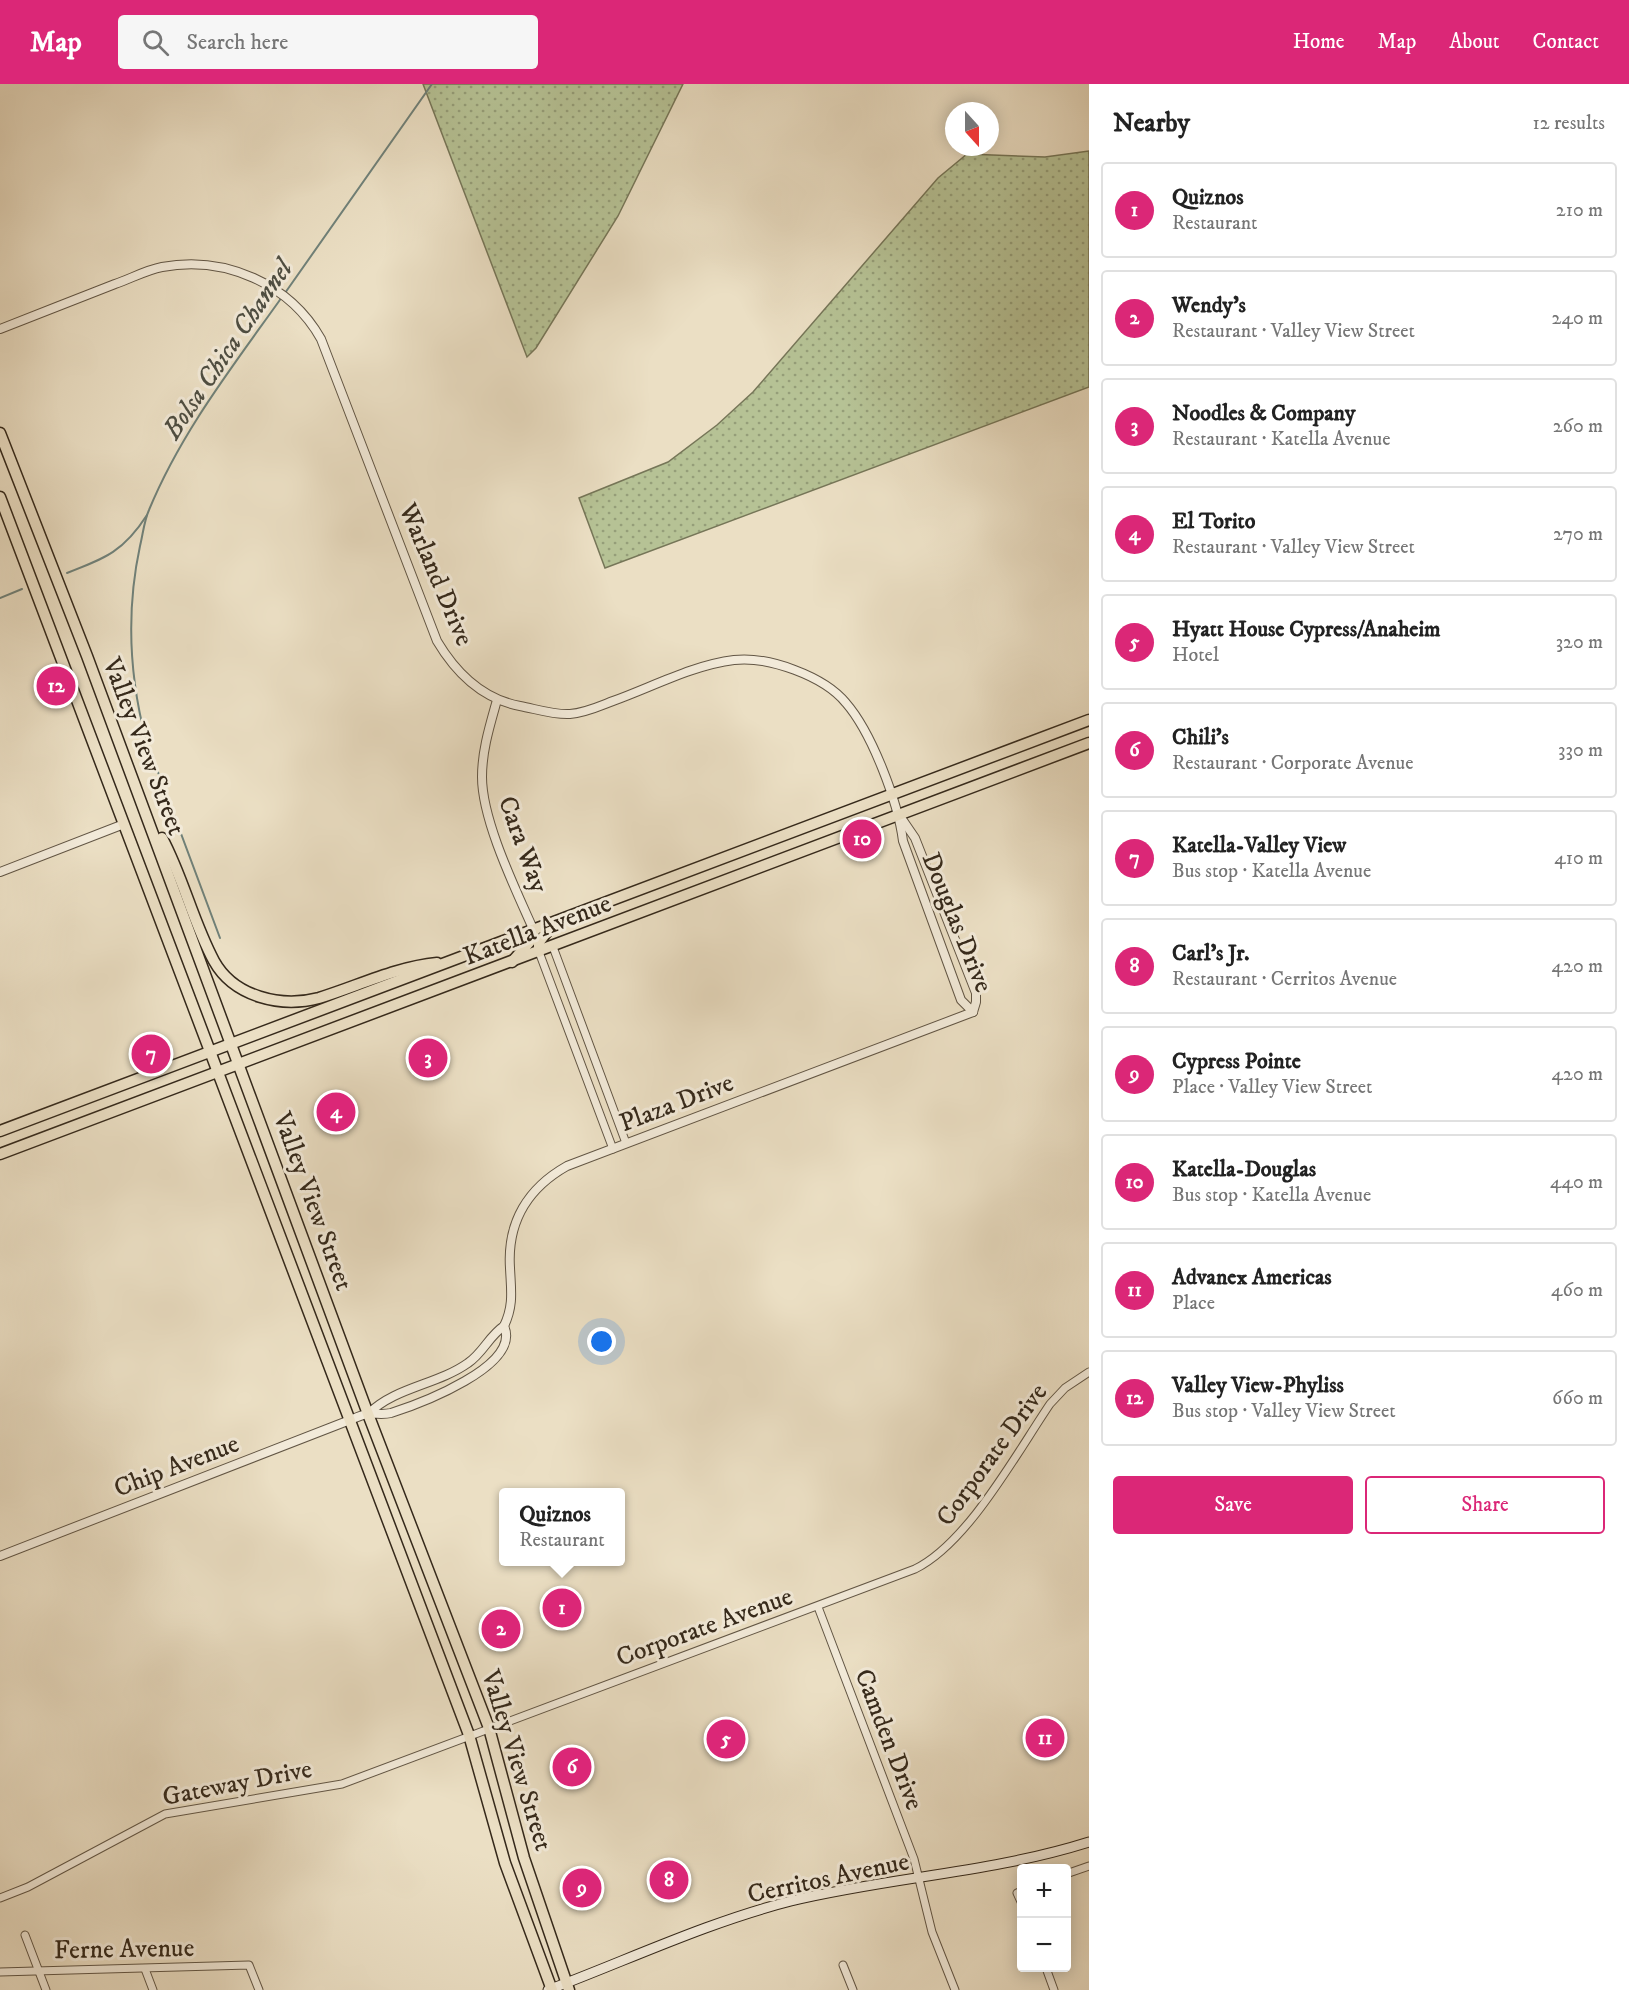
<!DOCTYPE html>
<meta charset="utf-8">
<style>
:root{--surface:#fff;--page:#f6f6f6;--text:#222;--muted:#767676;--line:#e0e0e0;--accent:#db2777}
body{margin:0;font-family:"IM FELL DW Pica",serif;background:var(--page);color:var(--text)}
.controls{position:absolute;right:18px;bottom:18px;display:grid;overflow:hidden;border-radius:6px;box-shadow:0 3px 15px #0003}
.controls button{width:54px;height:54px;display:grid;place-items:center;padding:0;border:0;border-bottom:2px solid var(--line);background:var(--surface);color:var(--text);font:30px sans-serif}
.compass{position:absolute;left:945px;top:18px;width:54px;height:54px;border-radius:50%;background:var(--surface);box-shadow:0 3px 15px #0003;rotate:159deg}
.you{position:absolute;left:602px;top:1258px;width:21px;height:21px;margin:-15px;border:4px solid #fff;border-radius:50%;background:#1a73e8;box-shadow:0 0 0 9px #1a73e833}
.badge{display:grid;place-items:center;width:39px;height:39px;border-radius:50%;background:var(--accent);color:#fff;font-size:20px;font-weight:700}
.pin{position:absolute;translate:-50% -50%;border:3px solid #fff;box-shadow:0 2px 6px #0006}
.popup{position:absolute;left:499px;top:1404px;width:126px;height:78px;box-sizing:border-box;display:grid;place-content:center;border-radius:6px;background:var(--surface);filter:drop-shadow(0 2px 4px #0005);font-size:20px;white-space:nowrap;color:var(--muted)}
.popup b{font-size:22px;color:var(--text)}
.popup::after{content:'';position:absolute;left:50%;top:100%;margin-left:-12px;border:12px solid transparent;border-top-color:var(--surface)}
.list{margin:0;padding:0;list-style:none}
h2{display:flex;justify-content:space-between;align-items:center;height:78px;margin:0;padding:0 24px;font-size:26px}
h2 small{font-size:20px;font-weight:400;color:var(--muted)}
.list li{display:grid;grid-template-columns:39px 1fr auto;gap:18px;align-items:center;box-sizing:border-box;height:96px;margin:0 12px 12px;padding:0 12px;border:2px solid var(--line);border-radius:6px}
.list b{display:block;font-size:22px;white-space:nowrap}
.list p{margin:0;font-size:20px;white-space:nowrap;color:var(--muted)}
.list em{font-size:20px;font-style:normal;color:var(--muted)}
.actions{display:flex;gap:12px;padding:18px 24px}
.actions a{flex:1;padding:14px 0;border:2px solid var(--accent);border-radius:6px;text-align:center;font-size:21px;color:var(--accent)}
.actions .main{background:var(--accent);color:#fff}
.icon{flex:none;width:33px;height:33px;fill:none;stroke:currentColor;stroke-width:2;stroke-linecap:round;stroke-linejoin:round}
.map{position:relative;flex:none;width:1089px;height:1906px;overflow:hidden}
header{display:flex;align-items:center;gap:36px;box-sizing:border-box;height:84px;padding:0 30px;background:var(--accent);color:#fff}
header strong{font-size:28px}
nav{display:flex;gap:33px;margin-inline-start:auto;font-size:21px}
.search{width:420px;height:54px;background:var(--page);display:flex;align-items:center;gap:15px;box-sizing:border-box;padding:0 21px;border-radius:6px;color:var(--muted);font-size:22px}
main{display:flex}
aside{flex:1;background:var(--surface)}
.map>svg:first-child{display:block}
</style>
<header>
<strong>Map</strong>
<div class="search"><svg class="icon" aria-label="search" viewBox="0 0 24 24"><circle cx="10" cy="10" r="6"/><path d="M15 15l6 6"/></svg>Search here</div>
<nav><a>Home</a><a>Map</a><a>About</a><a>Contact</a></nav>
</header>
<main>
<div class="map">
<svg width="1089" height="1906" viewBox="0 0 1089 1906">
<defs>
<pattern id="grass-dots" width="8" height="8" patternUnits="userSpaceOnUse" patternTransform="scale(1.5)"><rect width="8" height="8" fill="#b6c295"/><path d="M2 2h.1M6 6h.1" fill="none" stroke="#959e79" stroke-width="1.8" stroke-linecap="round"/></pattern>
</defs>
<rect width="100%" height="100%" fill="#ebdfc4"/>
<filter id="stains"><feTurbulence type="fractalNoise" baseFrequency=".00333" numOctaves="4"/><feColorMatrix values="0 0 0 0 .2 0 0 0 0 .09 0 0 0 0 .02 0 0 0 .5 -.17"/></filter>
<radialGradient id="worn" r=".72"><stop offset=".6" stop-color="#630" stop-opacity="0"/><stop offset="1" stop-color="#630" stop-opacity=".3"/></radialGradient>
<g fill="url(#grass-dots)" stroke="#767658" stroke-width="1.5">
<polygon points="423,0 683,0 618,132 536,264 527,273"/>
<polygon points="1089,67 1089,303 605,484 579,414 668,378 717,341 753,308 938,94 967,70 1045,73"/>
</g>
<g fill="none" stroke-linecap="round" stroke-linejoin="round">
<g stroke="#708179" stroke-width="2">
<polyline points="285,209 432,0"/>
<path d="M67,489c39,-15 57,-22 80,-58"/>
<polyline points="0,514 22,505"/>
<path d="M220,854l-74,-198c-17,-65 -20,-129 -6,-194 3,-12 4,-25 9,-36 32,-78 84,-144 133,-213"/>
</g>
<g stroke="#625645" stroke-width="9">
<g id="minor">
<polyline points="553,863 626,1059"/>
<polyline points="539,868 613,1065"/>
<polyline points="818,1523 914,1775 932,1848 955,1906"/>
<polyline points="1066,1790 1089,1782"/>
<polyline points="1022,1807 1017,1809 1022,1820"/>
<path d="M0,1814l28,-11 137,-73 177,-30 573,-215c53,-26 101,-115 135,-165l15,-16 24,-16"/>
<polyline points="25,1851 46,1906"/>
<polyline points="843,1881 853,1906"/>
<polyline points="1046,1884 1054,1906"/>
<polyline points="145,1885 153,1906"/>
<polyline points="0,1888 249,1881 259,1906"/>
</g>
</g>
<g stroke="#625645" stroke-width="10">
<g id="tertiary">
<path d="M0,245c38,-15 77,-30 115,-45 15,-5 31,-14 47,-17 63,-12 128,17 159,72l116,302c19,32 46,58 83,65 16,3 34,9 50,8 15,-1 30,-8 43,-13 39,-14 80,-36 121,-41 34,-4 90,16 112,43 26,30 52,99 57,138l58,159 12,12"/>
<path d="M497,616c-7,25 -15,50 -15,77 0,44 34,113 52,154"/>
<polyline points="902,735 915,754 976,909 976,918 973,928"/>
<polyline points="0,788 124,740"/>
<path d="M368,1330c27,-27 69,-29 100,-51 15,-10 21,-27 36,-37 10,-21 7,-36 6,-58 -3,-46 18,-80 57,-102l406,-154"/>
<path d="M0,1472l350,-136c5,-2 12,-5 17,-6 8,-1 16,1 24,-1 28,-9 131,-47 113,-87"/>
</g>
</g>
<g stroke="#35291b" stroke-width="11">
<path id="secondary" d="M548,1906c80,-30 160,-68 243,-89 99,-24 200,-28 298,-59"/>
</g>
<g stroke="#35291b" stroke-width="13">
<g id="primary">
<polyline points="0,349 87,572 368,1330 489,1644 524,1774 569,1906"/>
<polyline points="0,413 469,1651 505,1779 552,1906"/>
<path d="M162,754c21,39 31,84 52,123 20,36 67,47 105,37 39,-12 77,-31 118,-35"/>
<polyline points="539,868 539,858 554,839"/>
<polyline points="512,878 532,855 534,847"/>
<polyline points="0,1047 1089,636"/>
<polyline points="0,1070 1089,659"/>
</g>
</g>
<use href="#minor" stroke="#f2ead9" stroke-width="7"/>
<use href="#tertiary" stroke="#f2ead9" stroke-width="8"/>
<use href="#secondary" stroke="#f2ead9" stroke-width="9"/>
<use href="#primary" stroke="#ebdfc4" stroke-width="10"/>
</g>
<g text-anchor="middle" stroke-width="6" stroke-linejoin="round" paint-order="stroke">
<g font-size="26" fill="#35291b" stroke="#f2ead9">
<text transform="translate(437 490) rotate(67)" y="9">Warland Drive</text>
<text transform="translate(145 662) rotate(69)" y="9">Valley View Street</text>
<text transform="translate(524 760) rotate(70)" y="9">Cara Way</text>
<text transform="translate(958 838) rotate(68)" y="9">Douglas Drive</text>
<text transform="translate(537 845) rotate(-21)" y="9">Katella Avenue</text>
<text transform="translate(676 1018) rotate(-21)" y="9">Plaza Drive</text>
<text transform="translate(314 1117) rotate(70)" y="9">Valley View Street</text>
<text transform="translate(991 1370) rotate(-54)" y="9">Corporate Drive</text>
<text transform="translate(176 1381) rotate(-21)" y="9">Chip Avenue</text>
<text transform="translate(704 1542) rotate(-20)" y="9">Corporate Avenue</text>
<text transform="translate(890 1655) rotate(69)" y="9">Camden Drive</text>
<text transform="translate(518 1676) rotate(73)" y="9">Valley View Street</text>
<text transform="translate(237 1698) rotate(-11)" y="9">Gateway Drive</text>
<text transform="translate(828 1793) rotate(-12)" y="9">Cerritos Avenue</text>
<text transform="translate(124 1864) rotate(-1)" y="9">Ferne Avenue</text>
</g>
<g font-size="27" font-style="italic" fill="#4e4e42" stroke="#f2ead9">
<text transform="translate(227 265) rotate(-56)" y="9">Bolsa Chica Channel</text>
</g>
</g>
<rect width="100%" height="100%" filter="url(#stains)"/>
<rect width="100%" height="100%" fill="url(#worn)"/>
</svg>
<div class="controls">
<button>+</button>
<button>−</button>
</div>
<svg class="compass" viewBox="-18 -18 36 36"><path d="M0-13l5 13h-10z" fill="#e53935"/><path d="M0 13l5-13h-10z" fill="#767676"/></svg>
<div class="you"></div>
<div class="pin badge" style="left:562px;top:1524px">1</div>
<div class="popup"><b>Quiznos</b>Restaurant</div>
<div class="pin badge" style="left:501px;top:1545px">2</div>
<div class="pin badge" style="left:428px;top:974px">3</div>
<div class="pin badge" style="left:336px;top:1028px">4</div>
<div class="pin badge" style="left:726px;top:1655px">5</div>
<div class="pin badge" style="left:572px;top:1683px">6</div>
<div class="pin badge" style="left:151px;top:970px">7</div>
<div class="pin badge" style="left:669px;top:1796px">8</div>
<div class="pin badge" style="left:582px;top:1804px">9</div>
<div class="pin badge" style="left:862px;top:755px">10</div>
<div class="pin badge" style="left:1045px;top:1654px">11</div>
<div class="pin badge" style="left:56px;top:602px">12</div>
</div>
<aside>
<h2>Nearby<small>12 results</small></h2>
<ul class="list">
<li><span class="badge">1</span><div><b>Quiznos</b><p>Restaurant</p></div><em>210 m</em></li>
<li><span class="badge">2</span><div><b>Wendy's</b><p>Restaurant · Valley View Street</p></div><em>240 m</em></li>
<li><span class="badge">3</span><div><b>Noodles &amp; Company</b><p>Restaurant · Katella Avenue</p></div><em>260 m</em></li>
<li><span class="badge">4</span><div><b>El Torito</b><p>Restaurant · Valley View Street</p></div><em>270 m</em></li>
<li><span class="badge">5</span><div><b>Hyatt House Cypress/Anaheim</b><p>Hotel</p></div><em>320 m</em></li>
<li><span class="badge">6</span><div><b>Chili's</b><p>Restaurant · Corporate Avenue</p></div><em>330 m</em></li>
<li><span class="badge">7</span><div><b>Katella-Valley View</b><p>Bus stop · Katella Avenue</p></div><em>410 m</em></li>
<li><span class="badge">8</span><div><b>Carl's Jr.</b><p>Restaurant · Cerritos Avenue</p></div><em>420 m</em></li>
<li><span class="badge">9</span><div><b>Cypress Pointe</b><p>Place · Valley View Street</p></div><em>420 m</em></li>
<li><span class="badge">10</span><div><b>Katella-Douglas</b><p>Bus stop · Katella Avenue</p></div><em>440 m</em></li>
<li><span class="badge">11</span><div><b>Advanex Americas</b><p>Place</p></div><em>460 m</em></li>
<li><span class="badge">12</span><div><b>Valley View-Phyliss</b><p>Bus stop · Valley View Street</p></div><em>660 m</em></li>
</ul>
<div class="actions"><a class="main">Save</a><a>Share</a></div>
</aside>
</main>
